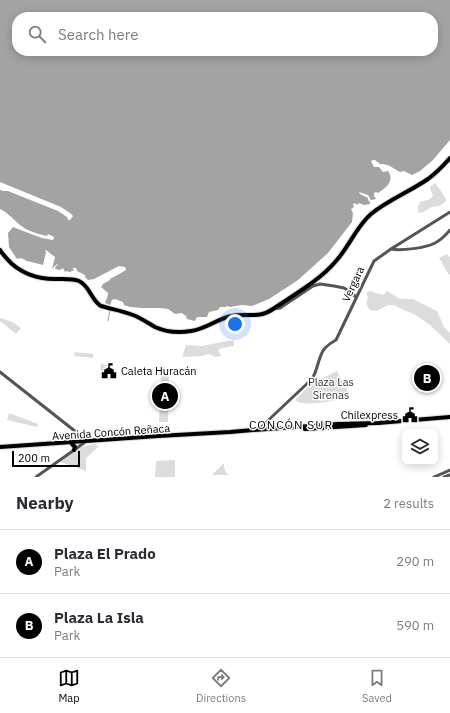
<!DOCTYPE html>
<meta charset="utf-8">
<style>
:root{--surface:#fff;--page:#f2f2f3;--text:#2b2b33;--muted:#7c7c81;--line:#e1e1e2;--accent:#000}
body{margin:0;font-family:"IBM Plex Sans",sans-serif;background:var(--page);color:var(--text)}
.controls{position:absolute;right:12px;bottom:12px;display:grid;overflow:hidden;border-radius:8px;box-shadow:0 2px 10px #0003}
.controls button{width:36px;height:36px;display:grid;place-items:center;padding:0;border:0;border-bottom:1px solid var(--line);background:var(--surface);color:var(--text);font:20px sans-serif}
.scale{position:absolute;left:12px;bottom:10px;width:68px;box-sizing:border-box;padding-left:4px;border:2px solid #000;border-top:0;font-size:11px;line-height:14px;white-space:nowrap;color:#000;-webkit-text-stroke:3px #fff;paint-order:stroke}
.you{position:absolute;left:235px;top:324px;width:14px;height:14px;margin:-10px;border:3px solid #fff;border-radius:50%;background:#1a73e8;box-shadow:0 0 0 6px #1a73e833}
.badge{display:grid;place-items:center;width:26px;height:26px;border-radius:50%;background:var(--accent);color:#fff;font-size:13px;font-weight:700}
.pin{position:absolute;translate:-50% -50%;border:2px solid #fff;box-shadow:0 1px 4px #0006}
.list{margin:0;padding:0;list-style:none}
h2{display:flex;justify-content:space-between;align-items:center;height:52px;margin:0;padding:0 16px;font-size:17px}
h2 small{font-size:13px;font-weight:400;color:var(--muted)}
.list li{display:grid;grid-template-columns:26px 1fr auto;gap:12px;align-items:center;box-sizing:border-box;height:64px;padding:0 16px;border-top:1px solid var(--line)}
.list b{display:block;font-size:15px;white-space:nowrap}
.list p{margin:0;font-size:13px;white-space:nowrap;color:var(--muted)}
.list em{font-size:13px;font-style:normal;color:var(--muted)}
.icon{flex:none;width:22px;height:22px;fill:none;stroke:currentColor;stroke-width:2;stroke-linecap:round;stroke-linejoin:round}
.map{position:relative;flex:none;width:450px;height:477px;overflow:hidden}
.search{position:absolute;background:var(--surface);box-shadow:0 2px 10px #0003;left:12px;right:12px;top:12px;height:44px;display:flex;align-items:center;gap:10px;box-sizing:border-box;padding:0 14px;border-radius:16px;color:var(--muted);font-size:15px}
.sheet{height:180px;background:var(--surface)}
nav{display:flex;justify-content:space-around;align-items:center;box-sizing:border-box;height:56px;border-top:1px solid var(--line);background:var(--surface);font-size:11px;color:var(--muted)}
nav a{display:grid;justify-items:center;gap:2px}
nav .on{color:var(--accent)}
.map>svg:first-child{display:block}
</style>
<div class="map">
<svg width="450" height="477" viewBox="0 0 450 477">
<rect width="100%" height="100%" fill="#fff"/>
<g fill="#dcdcdc">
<path d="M435,183c3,4 10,13 11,17l-2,3 -5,3 -7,1 -11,6 -3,-1v-5l2,-5c5,-2 11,-1 13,-7l-3,-6v-2z"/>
<polygon points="447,254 450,257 450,274 449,275 439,258"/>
<path d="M370,291l13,4 4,-4 13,8h13l24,12 7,16 6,6v11l-20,-19 -16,-11 -8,-3 -12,-6h-6l-11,6 -7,-1c-4,-5 -4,-7 -2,-13l-2,-4z"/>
<path d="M0,318c8,2 14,4 21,10l-5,6 -16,-13z"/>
<polygon points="233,340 234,342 234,346 222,348 218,350 221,356 216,357 209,354 202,356 182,357 186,345 202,346"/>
<polygon points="75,352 93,354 93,358 74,356"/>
<polygon points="101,364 107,365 106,376 100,376"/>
<polygon points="430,367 440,375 422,392 413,382"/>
<path d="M337,371l7,14 2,2 3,10c-16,4 -35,9 -52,5v-1l-2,-1 16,-16z"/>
<polygon points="161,372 169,372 168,422 159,422"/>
<polygon points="9,413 38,424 37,427 7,420"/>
<path d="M95,444l4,2 -13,12v13l-26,-9c11,-8 20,-17 35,-18z"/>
<polygon points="175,460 175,477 155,477 156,461"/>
<polygon points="224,463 224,467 225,470 225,471 229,475 212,475"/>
</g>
<path fill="#a3a3a3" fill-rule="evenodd" d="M0,0h450v140l-17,20 -13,11 -8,4 -8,-4 -4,1c-8,-4 -10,-8 -20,-8l-5,-4h-2l-2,1 3,6h5l4,5 5,-1c7,10 -2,17 -10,22l-2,-1 -2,1v3l2,3 -5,1 -3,-5 -9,-3 1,2 8,4v2l2,2v2l-6,1 -5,-2 -2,2 -2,-2 -2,1 1,3 -3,2 2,4 -1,9 -24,31 -30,27 -29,19 -17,7 -10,-1 -12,2 -3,-1 -1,1h-6l-2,3 -9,2 -2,5h-10l-2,4 -8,-2 -1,-3 -4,-3 -7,1 -7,-5 -7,-1h-19l-12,-1 -6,-2 -1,-3 -8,-3 -3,1 -2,5 -5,-2 3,-8v-2l-7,-6 2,-3 7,-4v-1l11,-6 5,-3 -1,-3 -6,-1 -25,13 -6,1 -3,-3v-2l-8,-4 -1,-3h-3v1l1,1 -1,1 -4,1 -2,-1 -2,1 -2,-4 -3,2 -5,-1 1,-3 2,-1 -1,-1 -5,5 3,-12 -9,-7h-1l1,2 -3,13 -16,-4 -6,-3 -4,1 -8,-12 -1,-14 5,-6 18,7 11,4 11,2 1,-3 -6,-3 -1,2c-9,-2 -20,-5 -27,-11 -7,-6 -12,-12 -20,-16v-19l4,1h4l50,20 9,6 1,3h2l3,-4 -3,-3 -9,-6 -61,-25zM17,17h416v34h-416z"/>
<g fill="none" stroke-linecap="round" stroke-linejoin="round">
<polyline stroke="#a3a3a3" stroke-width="1" points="108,321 110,310"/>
<g stroke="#dbdbdb" stroke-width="6">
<g id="major">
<path d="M0,250c3,5 8,10 12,14 13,11 26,15 42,15 8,0 18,-1 25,2 11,5 12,19 22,25 10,3 22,5 32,9 8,3 15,8 22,12 11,5 24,6 36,4 16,-2 27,-13 41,-15 15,-3 27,3 41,-7 22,-15 46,-28 63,-48 13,-14 20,-34 35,-47 17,-14 38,-22 57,-35 8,-6 15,-13 22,-21"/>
<polyline points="305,429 366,425"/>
<polyline points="72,444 75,447 74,450"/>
<polyline points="0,447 158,436 230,432 253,430 338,424 378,423 450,417"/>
</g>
</g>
<g stroke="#555" stroke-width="3">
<path d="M391,249c10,2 35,-1 44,-6 6,-3 11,-8 15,-13"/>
<polyline points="273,309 280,308 313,286 320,284 334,286 344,288 349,291 356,297"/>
<polyline points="0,372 85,439 84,443 36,477"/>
<path d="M259,429l53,-50c6,-9 6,-23 13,-31 3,-3 7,-6 11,-8l38,-79 17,-12 59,-37"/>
<polyline points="434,477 450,470"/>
<polyline points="444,477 450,475"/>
</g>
<use href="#major" stroke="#000" stroke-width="4"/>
</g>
<defs>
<g id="civic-bare" transform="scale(1.2)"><path d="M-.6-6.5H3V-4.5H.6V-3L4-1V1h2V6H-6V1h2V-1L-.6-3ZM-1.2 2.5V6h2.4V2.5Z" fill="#000" stroke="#fff" stroke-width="2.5" paint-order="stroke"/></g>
</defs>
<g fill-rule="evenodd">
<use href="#civic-bare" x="109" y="371"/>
<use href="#civic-bare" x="410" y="415"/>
</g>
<g text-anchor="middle" stroke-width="3" stroke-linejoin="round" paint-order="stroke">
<g font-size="11" fill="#000" stroke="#fff">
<text transform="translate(353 284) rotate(-65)" y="4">Vergara</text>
<text transform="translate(111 432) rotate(-4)" y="4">Avenida Concón Reñaca</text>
</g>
<g font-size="11" fill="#000" stroke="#fff" text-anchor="start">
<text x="121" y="375">Caleta Huracán</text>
<text x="398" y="419" text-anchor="end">Chilexpress</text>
</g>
<g font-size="11" fill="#333" stroke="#fff">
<text x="331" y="386">Plaza Las<tspan x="331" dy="13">Sirenas</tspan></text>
</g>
<g font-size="12" letter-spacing="1" fill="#000" stroke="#fff">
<text x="291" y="429">CONCÓN SUR</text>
</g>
</g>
</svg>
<div class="controls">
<button><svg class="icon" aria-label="layers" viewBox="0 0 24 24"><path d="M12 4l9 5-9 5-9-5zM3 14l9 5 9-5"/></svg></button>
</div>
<div class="scale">200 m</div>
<div class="you"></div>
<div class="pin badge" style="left:165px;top:396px">A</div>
<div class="pin badge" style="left:427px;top:378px">B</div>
<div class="search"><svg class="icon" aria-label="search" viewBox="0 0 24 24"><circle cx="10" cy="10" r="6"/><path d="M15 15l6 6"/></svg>Search here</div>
</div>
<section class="sheet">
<h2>Nearby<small>2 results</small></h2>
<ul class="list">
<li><span class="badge">A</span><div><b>Plaza El Prado</b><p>Park</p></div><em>290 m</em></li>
<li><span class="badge">B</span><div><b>Plaza La Isla</b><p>Park</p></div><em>590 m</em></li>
</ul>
</section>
<nav>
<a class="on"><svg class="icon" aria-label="map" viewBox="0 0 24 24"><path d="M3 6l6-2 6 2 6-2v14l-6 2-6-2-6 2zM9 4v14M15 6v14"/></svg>Map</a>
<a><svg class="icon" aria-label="directions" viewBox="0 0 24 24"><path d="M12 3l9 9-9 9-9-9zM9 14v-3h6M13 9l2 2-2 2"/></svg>Directions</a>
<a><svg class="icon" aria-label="saved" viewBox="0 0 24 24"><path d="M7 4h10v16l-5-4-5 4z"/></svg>Saved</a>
</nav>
